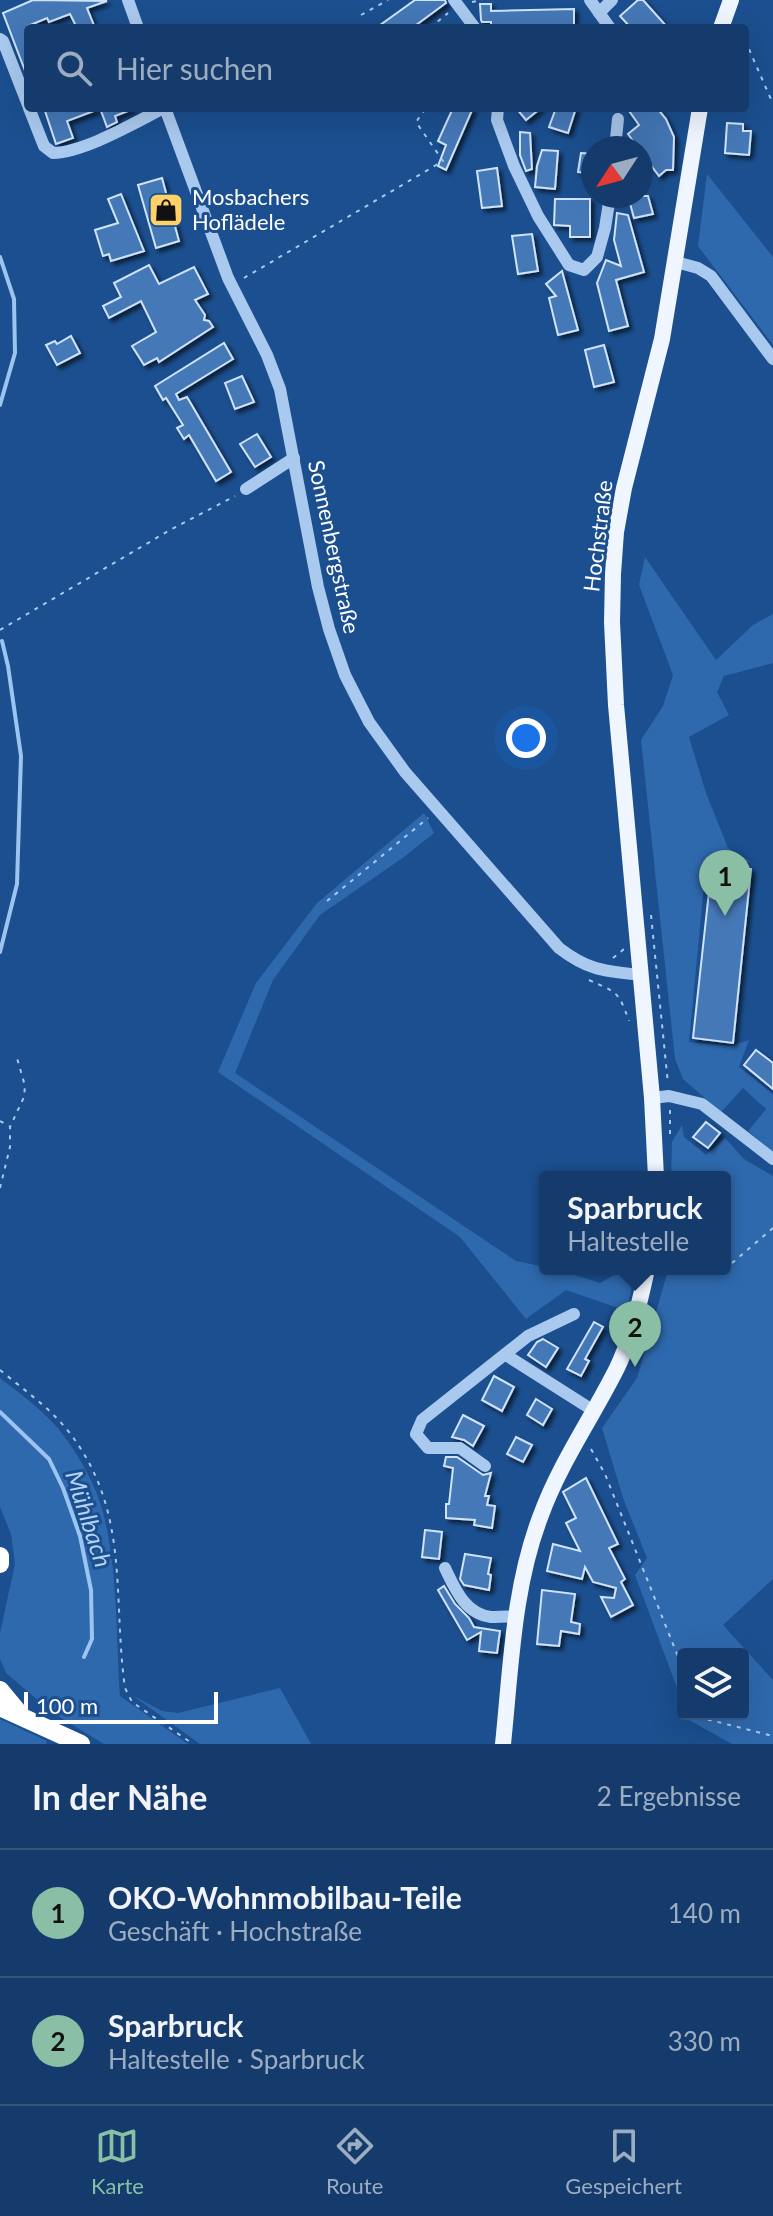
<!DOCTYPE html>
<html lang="de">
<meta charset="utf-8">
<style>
:root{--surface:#143b6b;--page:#214673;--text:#f1f3f6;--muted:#9dadc1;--line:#33557e;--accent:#8abfa5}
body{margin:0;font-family:Lato,sans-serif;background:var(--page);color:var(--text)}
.controls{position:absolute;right:24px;bottom:24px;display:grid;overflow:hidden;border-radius:8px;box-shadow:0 8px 32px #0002}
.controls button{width:72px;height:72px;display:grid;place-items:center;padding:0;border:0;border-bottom:2px solid var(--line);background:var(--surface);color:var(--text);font:40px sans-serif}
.compass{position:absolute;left:581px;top:136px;width:72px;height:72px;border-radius:50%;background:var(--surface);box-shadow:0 8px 32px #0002;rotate:234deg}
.scale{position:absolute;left:24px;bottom:20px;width:194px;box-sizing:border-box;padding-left:8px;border:4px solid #fff;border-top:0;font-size:22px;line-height:28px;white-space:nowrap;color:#fff;-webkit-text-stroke:6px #1b4f8f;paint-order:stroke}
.you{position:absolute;left:526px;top:738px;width:28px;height:28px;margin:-20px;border:6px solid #fff;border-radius:50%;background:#1a73e8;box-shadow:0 0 0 12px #1a73e833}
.badge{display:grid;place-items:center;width:52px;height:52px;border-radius:50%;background:var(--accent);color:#111;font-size:26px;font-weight:700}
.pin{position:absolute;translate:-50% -66px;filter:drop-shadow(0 2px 4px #0008)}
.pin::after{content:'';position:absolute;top:42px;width:28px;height:24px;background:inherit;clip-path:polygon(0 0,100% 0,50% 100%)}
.popup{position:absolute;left:539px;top:1171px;width:192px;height:104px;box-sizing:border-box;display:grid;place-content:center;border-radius:8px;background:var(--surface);filter:drop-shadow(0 2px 6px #0005);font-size:26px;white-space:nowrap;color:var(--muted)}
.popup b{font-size:30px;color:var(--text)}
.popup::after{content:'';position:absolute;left:50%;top:100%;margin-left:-16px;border:16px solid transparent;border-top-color:var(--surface)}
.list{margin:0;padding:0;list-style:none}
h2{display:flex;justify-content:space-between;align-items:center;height:104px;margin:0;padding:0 32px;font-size:34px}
h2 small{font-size:26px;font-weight:400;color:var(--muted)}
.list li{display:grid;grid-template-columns:52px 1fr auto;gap:24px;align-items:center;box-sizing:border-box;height:128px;padding:0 32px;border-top:2px solid var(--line)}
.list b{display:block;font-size:30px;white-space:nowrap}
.list p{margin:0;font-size:26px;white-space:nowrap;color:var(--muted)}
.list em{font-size:26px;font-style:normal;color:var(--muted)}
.icon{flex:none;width:44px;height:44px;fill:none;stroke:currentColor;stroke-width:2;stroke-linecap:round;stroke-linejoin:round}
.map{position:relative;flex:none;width:773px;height:1744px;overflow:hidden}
.search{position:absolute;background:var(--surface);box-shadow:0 8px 32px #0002;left:24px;right:24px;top:24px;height:88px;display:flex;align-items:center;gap:20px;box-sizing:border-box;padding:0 28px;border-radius:8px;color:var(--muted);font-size:30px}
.sheet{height:360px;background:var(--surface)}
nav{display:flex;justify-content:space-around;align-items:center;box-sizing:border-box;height:112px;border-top:2px solid var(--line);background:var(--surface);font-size:22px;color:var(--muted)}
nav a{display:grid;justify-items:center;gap:4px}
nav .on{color:var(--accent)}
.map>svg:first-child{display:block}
</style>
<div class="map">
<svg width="773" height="1744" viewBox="0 0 773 1744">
<defs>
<filter id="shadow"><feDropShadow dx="3.5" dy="3.5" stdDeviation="2" flood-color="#0009"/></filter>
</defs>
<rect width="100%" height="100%" fill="#1b4f8f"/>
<g fill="#2e69ad">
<polygon points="707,174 773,257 773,345 698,246"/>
<polygon points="645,557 716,660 753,625 773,614 773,663 724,676 717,692 729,715 689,737 706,793 728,848 751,862 706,864 689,1042 730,1046 749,1040 739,1067 773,1094 773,1152 748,1131 766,1109 743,1088 721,1112 683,1079 675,1059 641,740 663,706 673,675 639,585"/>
<polygon points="424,813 434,833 404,857 320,915 273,980 235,1073 516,1261 545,1267 545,1269 556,1269 600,1283 625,1269 635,1269 627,1311 566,1290 526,1319 460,1237 218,1072 256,983 317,903"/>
<polygon points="682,1125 684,1137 706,1155 725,1138 744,1159 773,1176 773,1579 723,1625 773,1680 773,1744 732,1744 689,1720 687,1714 743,1714 743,1654 683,1654 683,1704 635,1575 647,1558 623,1498 602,1428 637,1378 666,1277 667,1269 725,1269 725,1177 671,1177 672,1142"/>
<path d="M0,1378c22,17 47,35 64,58 16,22 32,49 39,76 15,59 13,123 17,184l68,48h-84l-51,-31 -47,-40 -6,-14v-26l15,-69 -4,-30 -11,-27z"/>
<polygon points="280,1688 311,1744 200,1744 132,1695 162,1711 178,1713"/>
<polygon points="0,1719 47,1741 46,1744 0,1744"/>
</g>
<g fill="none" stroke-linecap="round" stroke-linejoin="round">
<g stroke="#9cc4f0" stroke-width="4">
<polyline points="0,257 14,299 15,353 0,405"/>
<polyline points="0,952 17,884 21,756 8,666 2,641"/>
<polyline points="0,1412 49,1459 63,1488 80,1536 91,1590 92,1639 84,1657"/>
</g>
</g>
<g fill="#4478b7" stroke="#cfe3fa" stroke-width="2" filter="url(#shadow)">
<polygon points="33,0 107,1 87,8 95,28 77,28 70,14 49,22 47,18 28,26 27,76 3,13"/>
<polygon points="415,0 445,0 446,3 412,28 376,28"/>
<polygon points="638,0 643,0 668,28 631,28 620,16"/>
<polygon points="480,4 491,4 491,11 574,9 574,28 491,28 491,22 482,22 481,20"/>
<polygon points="44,108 99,108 99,109 67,121 73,138 56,144"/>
<polygon points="100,108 133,108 133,109 115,116 117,122 107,127"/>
<polygon points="453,108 473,108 446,170 438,166 446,145 438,141"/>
<polygon points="516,108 541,108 526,120"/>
<polygon points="556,108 576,108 568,133 549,127"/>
<polygon points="627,108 657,108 666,119 674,137 673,170 666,170 659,176 641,152 641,148 638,148 628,134 639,125"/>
<polygon points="727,123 743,124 743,131 751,131 749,155 725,153"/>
<polygon points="520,132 530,133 532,169 526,171 520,155"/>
<polygon points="542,150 558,151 555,189 535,187 537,166"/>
<polygon points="581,153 593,154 593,174 578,172"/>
<polygon points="497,168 502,206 482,208 477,171"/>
<polygon points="162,178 179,241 156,248 138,185"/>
<polygon points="121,194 144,251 111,261 109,254 103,256 95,230 118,223 108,199"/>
<polygon points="628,196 648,196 653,214 634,218"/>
<polygon points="555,199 590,199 590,237 570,237 570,226 554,225"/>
<polygon points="617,213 628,215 644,272 616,280 628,326 609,331 597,283 606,260 621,266 614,240"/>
<polygon points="532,234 538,271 518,274 512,236"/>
<polygon points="149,265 159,284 194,267 208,294 195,300 205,315 204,320 209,321 213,327 159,362 157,358 144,365 132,346 156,332 141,301 109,318 103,306 121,297 114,283"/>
<polygon points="562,271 578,330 558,335 549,298 556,296 546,284"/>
<polygon points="71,336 80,353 57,365 46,345 55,341 57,344"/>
<polygon points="224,343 233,359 176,394 179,400 187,397 231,472 216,481 189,435 184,439 177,428 183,425 166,398 163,400 155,386"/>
<polygon points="604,345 614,382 594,387 585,350"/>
<polygon points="242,376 254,402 235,409 225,383"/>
<polygon points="257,434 271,457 255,467 240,444"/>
<polygon points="712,864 751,869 733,1043 693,1038"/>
<polygon points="756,1050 773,1063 773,1089 744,1065"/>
<polygon points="706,1122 720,1133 708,1148 693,1137"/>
<polygon points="594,1322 603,1327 585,1359 589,1361 581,1376 567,1369"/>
<polygon points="543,1339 558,1348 546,1367 528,1355 537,1342"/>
<polygon points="494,1376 514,1387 502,1411 482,1400"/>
<polygon points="536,1399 552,1409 543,1425 527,1415"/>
<polygon points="463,1415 484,1426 473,1446 464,1440 452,1437"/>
<polygon points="516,1437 532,1445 523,1462 507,1454"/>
<polygon points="446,1457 457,1457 483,1475 491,1473 485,1496 489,1496 487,1505 495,1506 492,1528 474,1525 475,1520 446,1518 446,1504 449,1504 453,1468 444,1466"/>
<polygon points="586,1478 618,1544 609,1548 625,1579 621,1582 633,1605 611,1617 601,1597 614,1598 616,1588 593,1582 585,1567 582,1579 547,1571 553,1544 580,1551 566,1523 576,1518 563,1492"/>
<polygon points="425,1530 442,1532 439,1559 422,1557"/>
<polygon points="465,1554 491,1558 488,1574 491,1575 489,1590 464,1585 460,1579"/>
<polygon points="444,1586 455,1604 469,1618 474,1627 500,1631 497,1653 479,1651 481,1632 467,1640 438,1590"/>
<polygon points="542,1590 575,1594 571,1622 580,1624 579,1634 561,1631 559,1646 537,1644"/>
</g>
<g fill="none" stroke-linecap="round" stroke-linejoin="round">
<g stroke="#a9c9ee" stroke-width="2" stroke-dasharray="4 6" stroke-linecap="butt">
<polyline points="472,2 482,0"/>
<polyline points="361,15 388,0"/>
<polyline points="430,28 448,13"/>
<polyline points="745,40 773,104"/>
<polyline points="244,278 443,161 416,122 426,108"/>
<polyline points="0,630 170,530 235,496"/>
<polyline points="327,901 428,818"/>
<polyline points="651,915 668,1084"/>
<polyline points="613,958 624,949"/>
<path d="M589,980c28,13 29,10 40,41"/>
<polyline points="670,1110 670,1140"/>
<polyline points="0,1121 9,1126"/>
<polyline points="0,1188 10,1147 10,1127 24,1097 25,1086 17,1058"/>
<polyline points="732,1263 773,1228"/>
<path d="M0,1370c24,20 49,37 69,62 62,80 43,164 56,256l7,14 61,42"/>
<polyline points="591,1449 605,1474 683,1669"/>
<polyline points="701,1714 702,1718 773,1736"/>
</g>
<g stroke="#a9c9ee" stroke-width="12">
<polyline points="128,0 138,28"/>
<polyline points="454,0 475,28"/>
<polyline points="590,0 610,28"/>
<polyline points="599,13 612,0"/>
<polyline points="0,39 3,41 28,105"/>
<path d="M29,108l15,38 9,7c32,-1 81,-30 111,-45"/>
<path d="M165,108l63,170 39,77 13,34 38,198 11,42 16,46 24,47 36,50 154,176c30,23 46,23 82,27"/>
<polyline points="498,108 497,120 514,166 538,216 569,265 584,270 597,257 605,228 610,196"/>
<polyline points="615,148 618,119"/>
<polyline points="676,262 698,268 711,276 773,359"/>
<polyline points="246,489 294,458"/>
<polyline points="652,1098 669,1096 702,1104 773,1159"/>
<polyline points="506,1355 594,1411"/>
<polyline points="485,1466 460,1448 428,1448 416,1434 422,1420 528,1336 574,1314"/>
<path d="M445,1568c10,21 20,46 46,49 9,0 17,-1 26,0"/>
</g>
<g stroke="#f0f6ff" stroke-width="16">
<polyline points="721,28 731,0"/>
<polyline points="656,1177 652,1098 616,705 612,622 613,574 616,532 624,488 662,339 700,108"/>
<path d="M503,1744c8,-76 10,-157 38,-229 19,-52 51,-97 76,-147 14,-29 23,-66 30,-99"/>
</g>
<g stroke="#fff" stroke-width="18">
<polyline points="0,1556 0,1564"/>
<polyline points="0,1690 19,1713"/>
<polyline points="0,1707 81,1744"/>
</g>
</g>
<defs>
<g id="shop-square" transform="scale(1.8)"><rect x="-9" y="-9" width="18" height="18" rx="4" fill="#ffd166" stroke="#1b4f8f"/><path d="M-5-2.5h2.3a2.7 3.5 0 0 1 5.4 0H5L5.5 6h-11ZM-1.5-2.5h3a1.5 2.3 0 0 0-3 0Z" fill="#111"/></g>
</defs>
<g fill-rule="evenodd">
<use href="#shop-square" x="166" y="210"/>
</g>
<g text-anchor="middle" stroke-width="6" stroke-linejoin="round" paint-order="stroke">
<g font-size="22" fill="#fff" stroke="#1b4f8f" text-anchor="start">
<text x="192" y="205">Mosbachers<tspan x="192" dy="25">Hoflädele</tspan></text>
</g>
<g font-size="22" fill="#fff" stroke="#1b4f8f">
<text transform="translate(598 536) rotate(-83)" y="8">Hochstraße</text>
<text transform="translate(334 547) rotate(78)" y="8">Sonnenbergstraße</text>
</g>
<g font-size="24" font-style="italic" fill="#b5d3f5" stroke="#1b4f8f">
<text transform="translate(88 1519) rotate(72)" y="8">Mühlbach</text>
</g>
</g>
</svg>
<div class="controls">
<button><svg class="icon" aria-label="layers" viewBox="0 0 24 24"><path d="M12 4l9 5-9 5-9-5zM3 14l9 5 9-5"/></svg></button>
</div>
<svg class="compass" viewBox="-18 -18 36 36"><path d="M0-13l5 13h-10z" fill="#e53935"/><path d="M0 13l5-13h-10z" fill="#9dadc1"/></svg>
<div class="scale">100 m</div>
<div class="you"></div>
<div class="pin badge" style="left:725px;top:916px">1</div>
<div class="pin badge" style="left:635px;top:1367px">2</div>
<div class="popup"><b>Sparbruck</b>Haltestelle</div>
<div class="search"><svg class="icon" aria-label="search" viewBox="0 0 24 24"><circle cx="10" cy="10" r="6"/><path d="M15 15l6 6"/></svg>Hier suchen</div>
</div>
<section class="sheet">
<h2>In der Nähe<small>2 Ergebnisse</small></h2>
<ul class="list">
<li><span class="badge">1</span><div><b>OKO-Wohnmobilbau-Teile</b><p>Geschäft · Hochstraße</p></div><em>140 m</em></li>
<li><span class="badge">2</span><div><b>Sparbruck</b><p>Haltestelle · Sparbruck</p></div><em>330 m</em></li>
</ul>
</section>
<nav>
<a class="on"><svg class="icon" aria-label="map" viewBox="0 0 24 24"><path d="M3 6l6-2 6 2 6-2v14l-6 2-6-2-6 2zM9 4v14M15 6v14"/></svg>Karte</a>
<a><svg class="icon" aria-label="directions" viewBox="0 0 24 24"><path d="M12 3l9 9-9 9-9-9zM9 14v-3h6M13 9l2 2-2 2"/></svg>Route</a>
<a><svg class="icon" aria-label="saved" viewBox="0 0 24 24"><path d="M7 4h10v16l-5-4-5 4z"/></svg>Gespeichert</a>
</nav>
